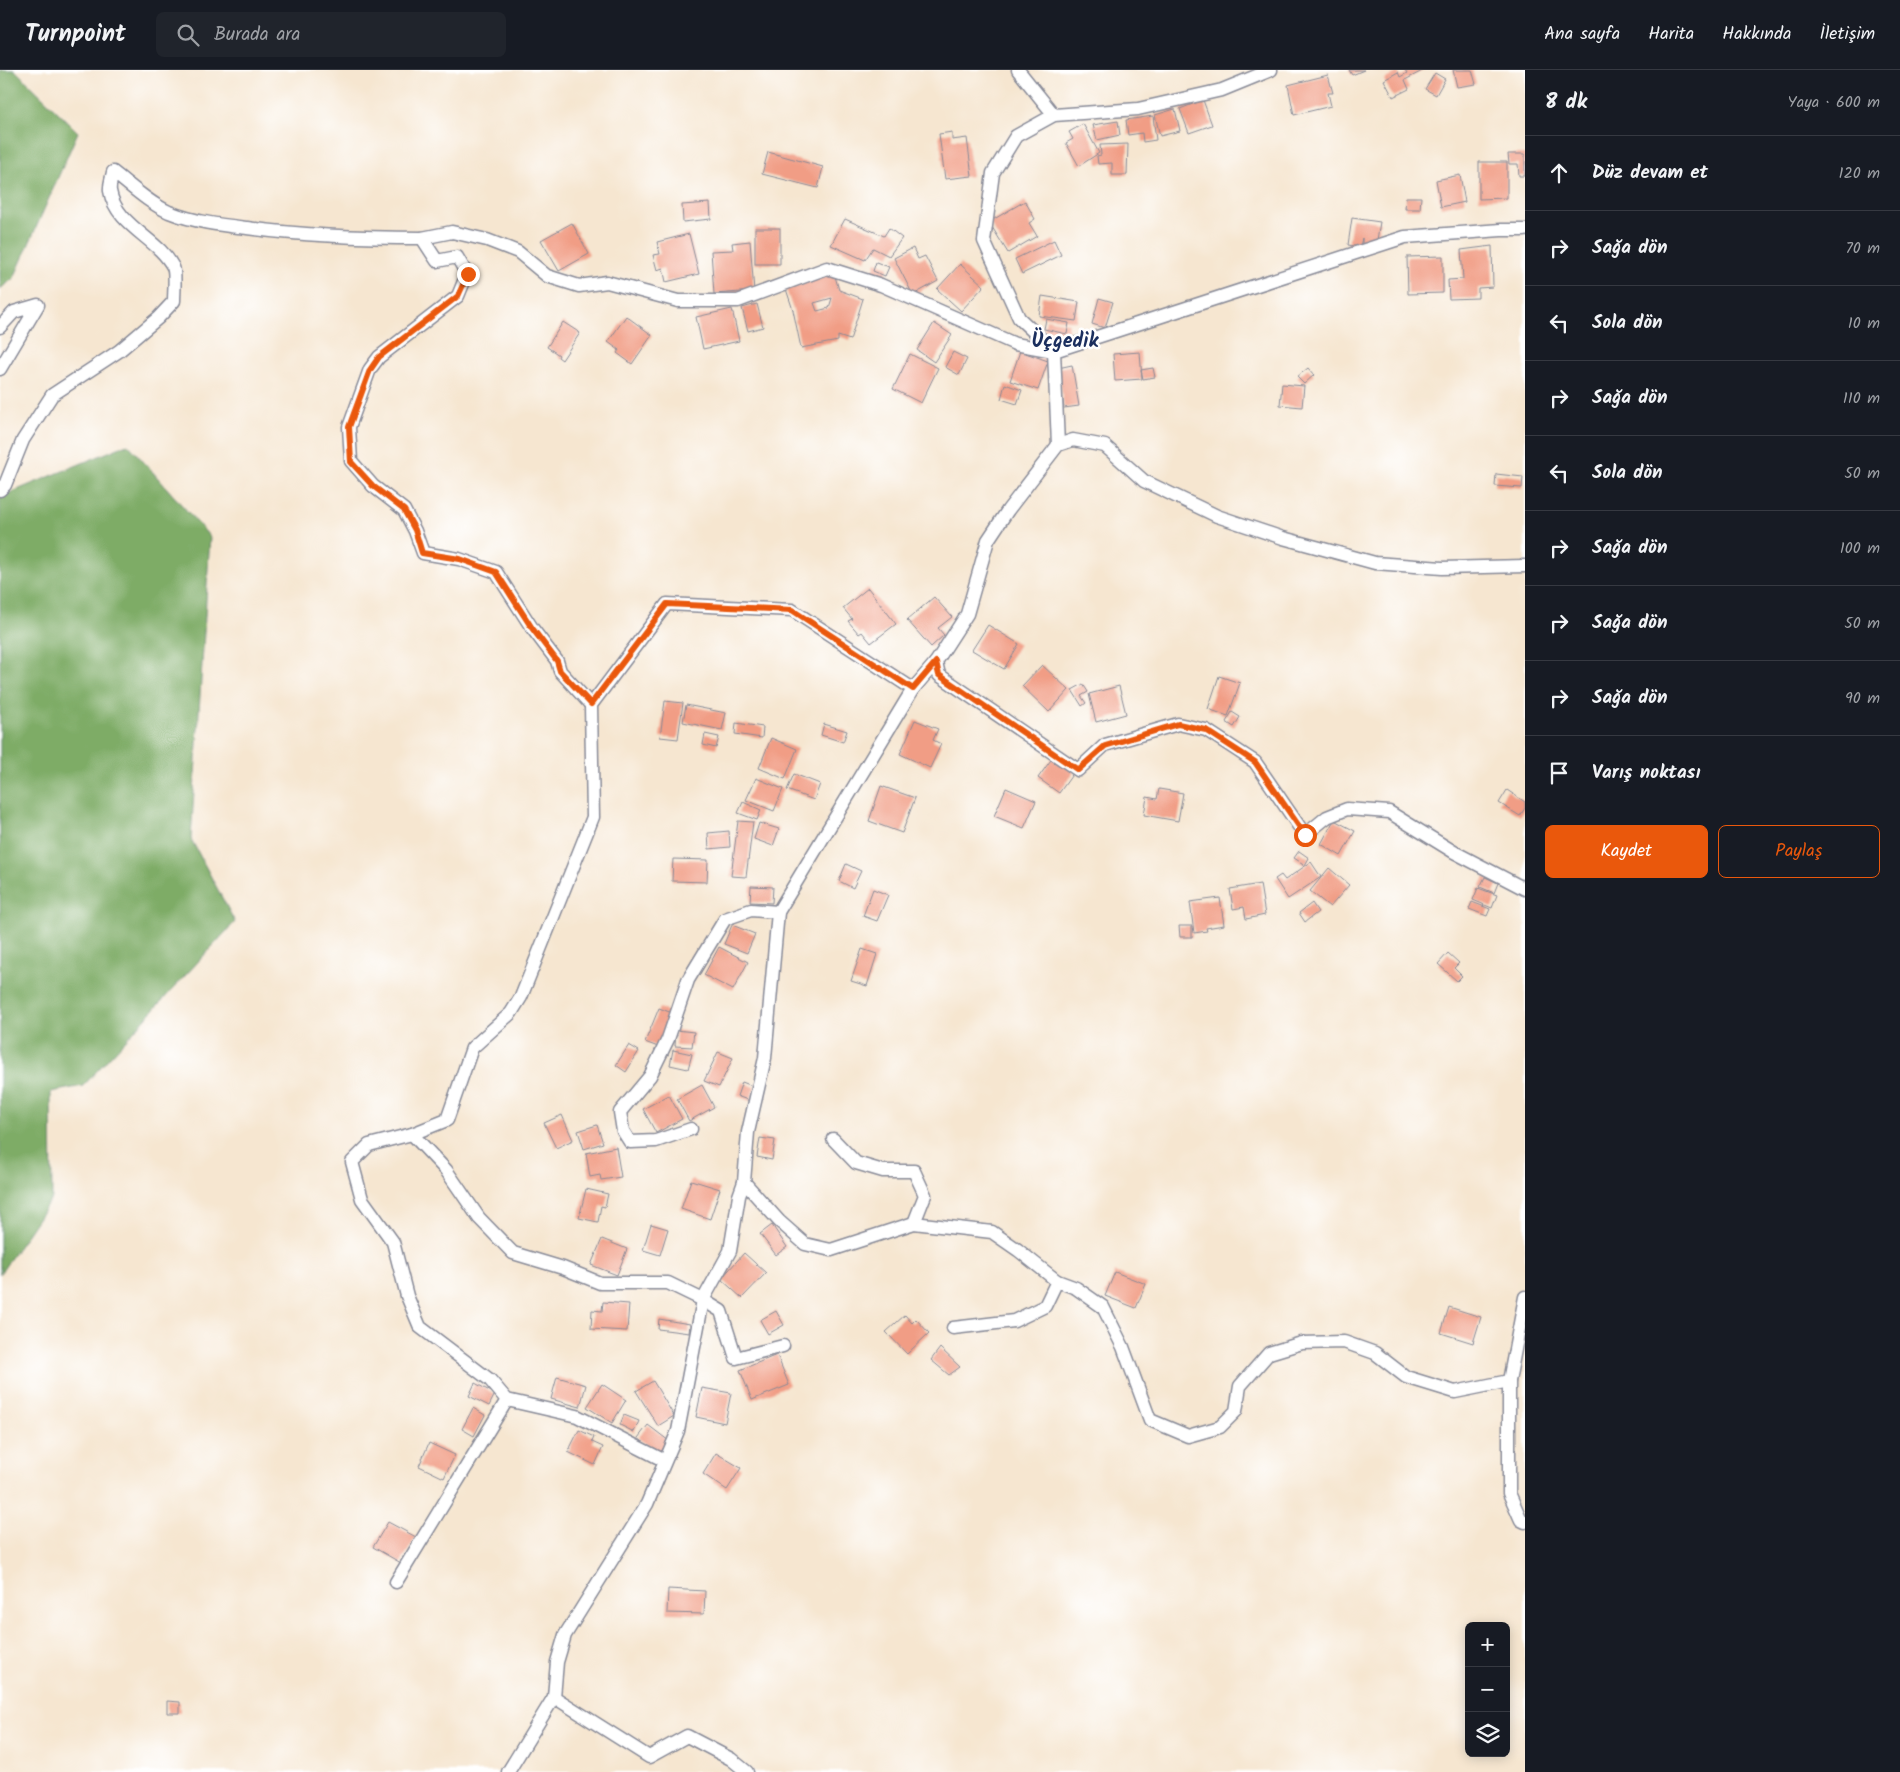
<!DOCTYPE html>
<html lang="tr">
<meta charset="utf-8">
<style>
:root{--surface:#171b24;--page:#20242c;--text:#f1f3f6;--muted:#9ea1a6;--line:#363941;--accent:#ea580c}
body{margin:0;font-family:Kalam,sans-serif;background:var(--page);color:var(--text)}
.controls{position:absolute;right:15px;bottom:15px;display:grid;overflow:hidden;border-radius:8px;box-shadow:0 2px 12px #0003}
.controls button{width:45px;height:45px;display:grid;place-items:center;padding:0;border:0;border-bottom:1px solid var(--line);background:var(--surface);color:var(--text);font:25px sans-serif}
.stop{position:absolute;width:15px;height:15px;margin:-11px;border:4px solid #ea580c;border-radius:50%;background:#fff}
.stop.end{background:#ea580c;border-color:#fff;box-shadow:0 1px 5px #0008}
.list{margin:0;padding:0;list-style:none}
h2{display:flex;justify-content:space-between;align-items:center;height:65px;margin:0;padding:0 20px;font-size:21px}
h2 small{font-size:16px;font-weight:400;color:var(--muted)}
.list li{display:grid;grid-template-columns:32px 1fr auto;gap:15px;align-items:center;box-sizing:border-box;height:75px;padding:0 20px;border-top:1px solid var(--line)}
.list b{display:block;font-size:19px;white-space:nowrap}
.list em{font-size:16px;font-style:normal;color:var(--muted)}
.actions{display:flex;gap:10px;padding:15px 20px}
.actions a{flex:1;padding:11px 0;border:1px solid var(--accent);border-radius:8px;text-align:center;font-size:18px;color:var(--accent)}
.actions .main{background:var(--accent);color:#fff}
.icon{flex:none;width:28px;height:28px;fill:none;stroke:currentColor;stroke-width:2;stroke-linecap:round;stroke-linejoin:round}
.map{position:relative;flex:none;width:1525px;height:1702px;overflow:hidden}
header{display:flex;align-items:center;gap:30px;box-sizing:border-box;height:70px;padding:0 25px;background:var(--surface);border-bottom:1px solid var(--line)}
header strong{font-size:24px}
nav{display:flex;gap:28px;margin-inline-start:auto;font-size:18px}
.search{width:350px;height:45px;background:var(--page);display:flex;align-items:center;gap:12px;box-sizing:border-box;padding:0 18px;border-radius:8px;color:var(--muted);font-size:19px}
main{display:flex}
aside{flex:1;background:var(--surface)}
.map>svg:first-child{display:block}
</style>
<header>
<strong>Turnpoint</strong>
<div class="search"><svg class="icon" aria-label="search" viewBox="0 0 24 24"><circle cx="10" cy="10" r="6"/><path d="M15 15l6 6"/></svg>Burada ara</div>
<nav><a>Ana sayfa</a><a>Harita</a><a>Hakkında</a><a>İletişim</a></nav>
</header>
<main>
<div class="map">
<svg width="1525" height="1702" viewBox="0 0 1525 1702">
<rect width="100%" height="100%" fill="#fff"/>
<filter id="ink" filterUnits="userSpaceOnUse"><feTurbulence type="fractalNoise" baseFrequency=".02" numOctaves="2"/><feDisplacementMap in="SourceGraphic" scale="10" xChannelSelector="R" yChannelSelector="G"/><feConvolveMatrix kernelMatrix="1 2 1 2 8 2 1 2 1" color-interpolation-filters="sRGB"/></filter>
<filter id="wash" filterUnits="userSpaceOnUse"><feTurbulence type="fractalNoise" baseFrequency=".0096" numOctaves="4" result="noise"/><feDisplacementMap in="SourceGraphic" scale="20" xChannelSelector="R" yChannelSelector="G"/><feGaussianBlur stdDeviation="1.12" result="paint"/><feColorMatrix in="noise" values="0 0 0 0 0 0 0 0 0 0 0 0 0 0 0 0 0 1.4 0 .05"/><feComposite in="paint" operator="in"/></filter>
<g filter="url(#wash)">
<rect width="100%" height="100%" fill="#f6e6d0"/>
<g fill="#7eac66" stroke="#4c6e62">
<polygon points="0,0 15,0 78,62 14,208 0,219"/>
<polygon points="128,374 210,467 191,769 235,852 83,1016 51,1022 52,1128 0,1204 0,427"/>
</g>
<g id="blocks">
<g fill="#f19d85" fill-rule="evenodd">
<polygon points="1349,0 1364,0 1352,5"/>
<polygon points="1405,0 1424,0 1405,10 1409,19 1393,27 1384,10 1398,2 1400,7 1407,3"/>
<polygon points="1453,0 1472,0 1476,14 1457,17"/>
<polygon points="1435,3 1445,9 1436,25 1425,19"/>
<polygon points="1328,5 1333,23 1328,23 1331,36 1294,45 1288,15"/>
<polygon points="1203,30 1212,55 1189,63 1180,39"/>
<polygon points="1175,39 1180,61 1160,66 1155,45"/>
<polygon points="1153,46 1156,70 1143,72 1142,63 1128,65 1126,50"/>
<polygon points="1118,51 1120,65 1097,70 1093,55"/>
<polygon points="1083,54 1099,83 1079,96 1066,73 1073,69 1069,62"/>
<polygon points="952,62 952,70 967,68 972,106 945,109 939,64"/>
<polygon points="1128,74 1127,105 1112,105 1112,93 1098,94 1097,86 1101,85 1100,75"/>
<polygon points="768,82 823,97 818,118 762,104"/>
<polygon points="1508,84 1525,84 1525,106 1519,106 1518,94 1509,94"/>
<polygon points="1479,92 1507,92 1507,128 1479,129"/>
<polygon points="1460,105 1465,132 1441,137 1436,110"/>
<polygon points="1406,127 1421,127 1420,139 1405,139"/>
<polygon points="1025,131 1035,149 1029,153 1037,166 1008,183 989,152"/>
<polygon points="710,133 711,149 683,152 682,135"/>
<polygon points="1352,148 1380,152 1376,176 1362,174 1362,168 1360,177 1348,175"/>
<polygon points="845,149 884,166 889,158 902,168 889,186 873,178 865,190 831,175"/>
<polygon points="572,153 589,184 559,201 541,170"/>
<rect x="755" y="158" width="25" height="36"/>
<polygon points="689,164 699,204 666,212 663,198 657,200 653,185 660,184 657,172"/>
<polygon points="1054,170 1061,185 1022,204 1015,189"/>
<polygon points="750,171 754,221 714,224 711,181 733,180 732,173"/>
<polygon points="1492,176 1493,217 1478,218 1478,228 1449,229 1448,210 1463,209 1461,180"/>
<polygon points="913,178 918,189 925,186 938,211 913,225 894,188"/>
<polygon points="1443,186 1443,223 1408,224 1407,187"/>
<polygon points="876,192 889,197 885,206 873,201"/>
<polygon points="960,194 984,216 961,241 937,219"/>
<path d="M834,203l5,17 24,9 -13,41 -12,-4v5l-37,7 -8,-38 -7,-21zM832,228l-3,10 -12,3 -3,-8z"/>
<polygon points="1042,226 1079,232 1076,251 1039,246"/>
<polygon points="1099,228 1113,232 1105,258 1092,254"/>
<polygon points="757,234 763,257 748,261 742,238"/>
<polygon points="732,239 739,271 703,279 696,247"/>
<polygon points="626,246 652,265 632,294 617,283 619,280 608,272"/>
<polygon points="1046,249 1069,253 1067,264 1044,259"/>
<polygon points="563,252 580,263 562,290 558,287 559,285 547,277"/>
<polygon points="934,253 952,265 934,292 917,280"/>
<polygon points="1020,281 1048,291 1038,320 1010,311"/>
<polygon points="953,282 967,289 959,305 945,297"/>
<polygon points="1140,282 1142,309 1115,311 1113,284"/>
<polygon points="910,284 938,298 921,333 893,319"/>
<polygon points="1072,295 1079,336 1064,338 1058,298"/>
<polygon points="1153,298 1155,307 1143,309 1141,300"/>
<polygon points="1308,298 1314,305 1304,314 1297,307"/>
<polygon points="1005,314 1022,320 1017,334 1001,329"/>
<polygon points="1282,314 1304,316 1302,337 1280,335"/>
<polygon points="1496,404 1523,407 1522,418 1495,416"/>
<polygon points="868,518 896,554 871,573 862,562 859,564 848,551 852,549 843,538"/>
<polygon points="934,527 952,547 938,558 944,565 931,577 907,550"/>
<polygon points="988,555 1019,574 1004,599 972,580"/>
<polygon points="1042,595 1069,620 1049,642 1022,616"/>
<polygon points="1219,606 1240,613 1228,646 1208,639"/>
<polygon points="1083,614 1088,622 1081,626 1086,633 1082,636 1072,620"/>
<polygon points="1119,616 1126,644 1096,652 1089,624"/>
<polygon points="665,631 683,633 678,669 660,667"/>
<polygon points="686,635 726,643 722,660 683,652"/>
<polygon points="1232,642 1240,647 1234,657 1226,652"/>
<polygon points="915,650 938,659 933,670 941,674 930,698 900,684"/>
<polygon points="736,653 763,657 762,668 735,664"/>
<polygon points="824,654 847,661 843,672 821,665"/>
<polygon points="705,664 719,667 716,678 703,675"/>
<polygon points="771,668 797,679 785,709 759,698"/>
<polygon points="1053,687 1074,702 1059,723 1038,708"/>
<polygon points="794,704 820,714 814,730 787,720"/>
<polygon points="756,708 783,719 774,741 746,730"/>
<polygon points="881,716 915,728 902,763 869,751"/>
<polygon points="1006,718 1036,731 1024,758 994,746"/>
<polygon points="1159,719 1183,723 1178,751 1144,745 1147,727 1157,729"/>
<polygon points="1507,720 1525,732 1525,738 1520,746 1499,733"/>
<polygon points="743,732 761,740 757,750 738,743"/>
<polygon points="1334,750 1355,761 1341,786 1321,774"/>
<polygon points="738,751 753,752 746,807 731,806"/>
<polygon points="759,753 779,759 773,776 754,769"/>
<polygon points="729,761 730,777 709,779 708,763"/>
<polygon points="1299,781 1309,788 1305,795 1294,788"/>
<polygon points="673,789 708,790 707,812 672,811"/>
<polygon points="1311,792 1321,807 1288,829 1275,809 1281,805 1285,810"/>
<polygon points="846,794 861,801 853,818 839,811"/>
<polygon points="1329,798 1349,815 1330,837 1310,821"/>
<polygon points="1485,807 1498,813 1494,823 1480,817"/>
<polygon points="1260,814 1265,845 1246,849 1244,837 1233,839 1230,819"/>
<polygon points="751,816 773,817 772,833 750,832"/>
<polygon points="1478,818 1497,825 1492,838 1473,830"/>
<polygon points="873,819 888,825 877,851 863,846"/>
<polygon points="1220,828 1224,855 1206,858 1207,861 1194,863 1190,832"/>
<polygon points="1472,832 1490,839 1487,846 1469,839"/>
<polygon points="1312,833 1318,842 1305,852 1299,843"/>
<polygon points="732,855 755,864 747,883 724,874"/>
<polygon points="1179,856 1192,856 1192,867 1180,867"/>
<polygon points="719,877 748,892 733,920 704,905"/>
<polygon points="862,879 877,884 867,916 851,911"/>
<polygon points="1448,883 1459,893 1454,898 1462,906 1457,911 1438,894"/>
<polygon points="659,938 672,943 658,977 645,972"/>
<polygon points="676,960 694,962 692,977 675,976"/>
<polygon points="629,975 639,981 626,1002 616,995"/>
<polygon points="673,980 692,984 688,999 670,995"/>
<polygon points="718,982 733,988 719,1017 704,1011"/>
<polygon points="742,1012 755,1017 750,1031 737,1026"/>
<polygon points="702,1015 714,1037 689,1051 677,1029"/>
<polygon points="669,1025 682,1049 656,1063 643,1039"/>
<polygon points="562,1045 573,1070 556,1078 544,1053"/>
<polygon points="597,1055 603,1073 584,1079 578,1061"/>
<polygon points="760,1068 775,1070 772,1090 757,1087"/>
<polygon points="616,1077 621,1107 601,1110 600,1105 590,1107 586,1083"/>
<polygon points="691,1110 720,1119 710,1149 681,1139"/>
<polygon points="586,1119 608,1124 605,1137 601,1136 598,1152 579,1148"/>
<polygon points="651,1154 668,1159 660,1185 643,1180"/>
<polygon points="772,1155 787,1177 776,1185 760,1164"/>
<polygon points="602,1169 627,1179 617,1205 591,1195"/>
<polygon points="744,1183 766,1203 742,1228 721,1209"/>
<polygon points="1115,1202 1146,1214 1136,1238 1105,1226"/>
<polygon points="603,1232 629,1234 627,1261 591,1259 592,1240 602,1241"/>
<polygon points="1449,1237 1481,1247 1473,1273 1441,1263"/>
<polygon points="776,1241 784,1255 768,1264 760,1250"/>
<polygon points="905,1245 912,1253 916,1249 929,1263 907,1284 886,1262"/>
<polygon points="659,1249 690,1254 689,1263 658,1259"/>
<polygon points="940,1278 960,1297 949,1305 931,1290"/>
<polygon points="777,1285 789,1315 752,1330 740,1300"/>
<polygon points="557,1307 586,1315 580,1337 551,1329"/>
<polygon points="653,1311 674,1346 658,1356 636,1321"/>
<polygon points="475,1313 495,1324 489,1336 469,1326"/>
<polygon points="602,1314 626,1330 612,1353 587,1337"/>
<polygon points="702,1318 731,1323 725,1353 696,1347"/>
<polygon points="473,1338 485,1345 474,1366 462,1359"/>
<polygon points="624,1345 639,1351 634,1362 620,1355"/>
<polygon points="648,1355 669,1371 659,1384 638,1368"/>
<polygon points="579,1360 594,1367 592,1372 603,1377 595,1395 568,1382"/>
<polygon points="429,1373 455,1385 444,1408 419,1396"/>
<polygon points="716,1383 741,1398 727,1420 703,1404"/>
<polygon points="388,1452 416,1467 401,1493 373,1477"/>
<polygon points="668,1519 705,1521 704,1544 667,1543"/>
<polygon points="167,1631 180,1632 180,1643 167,1643"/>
</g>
</g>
</g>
<g filter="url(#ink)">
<use href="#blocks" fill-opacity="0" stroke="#888a97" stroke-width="1"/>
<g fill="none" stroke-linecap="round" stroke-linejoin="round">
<g stroke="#888a97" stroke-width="15">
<g id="minor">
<polyline points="1018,0 1054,45"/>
<polyline points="422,168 452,162 487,170 518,182 547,206 579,216 607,212 678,231 738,231 827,198 881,215 1015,274 1054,281 1405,167 1501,160 1525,160"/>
<polyline points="0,257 14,242 38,235 0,299"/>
<polyline points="1058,375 1054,281 1019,248 984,171 993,103 1016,66 1054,45 1138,39 1222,20 1271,0"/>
<path d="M0,420l5,-5 18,-45 29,-45 67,-44 39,-33 16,-17c0,-8 2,-28 -1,-34 -15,-29 -57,-41 -63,-76 -1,-6 2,-13 3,-19 18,14 36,31 56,40 25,10 52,13 78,16 59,8 116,10 175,10l15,23 20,-4 10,17 -9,22 -79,61 -9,12 -21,58 2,34 22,25 31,24 11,21 8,22 36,6 37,13 36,56 25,33 3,10 31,34"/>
<polyline points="936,592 939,605 1078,700 1105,675 1178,654 1206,660 1255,692 1305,765 1327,747 1347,739 1389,742 1454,782 1525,819"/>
<polyline points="913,619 936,592 967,544 988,470 1008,440 1058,375 1073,370 1105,376 1144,411 1217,446 1283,468 1375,493 1442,498 1525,496"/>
<polyline points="691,1059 656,1071 630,1072 623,1061 620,1042 650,1006 668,969 688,910 725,849 751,840 778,842"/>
<polyline points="412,1064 446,1100 479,1148 513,1183 563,1198 600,1213 668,1213 703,1230 721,1241 736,1288 783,1276"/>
<polyline points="833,1069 856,1093 883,1101 914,1101 925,1125 914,1153"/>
<polyline points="744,1112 779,1151 805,1174 831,1180 914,1153 992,1162 1018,1180 1057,1211 1076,1218 1103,1237 1123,1277 1150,1350 1188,1366 1220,1357 1236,1341 1240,1316 1269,1283 1302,1273 1344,1272 1375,1283 1406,1307 1455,1322 1509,1311"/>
<polyline points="1525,1227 1509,1311 1509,1423 1521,1450 1525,1452"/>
<polyline points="953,1258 1014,1251 1045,1236 1057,1211"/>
<polyline points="396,1512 507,1330"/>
<polyline points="554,1627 649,1687 687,1666 731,1689 747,1702"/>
<polyline points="508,1702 554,1627 557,1592 565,1565 647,1434 678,1361 703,1230 730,1181 739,1126 744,1112 748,1062 765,988 778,842 913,619 792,540 667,534 591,635 593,747 521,927 511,943 472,978 447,1050 412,1064 369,1075 352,1092 362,1129 393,1172 407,1226 420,1257 490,1310 507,1330 577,1346 665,1391"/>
</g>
</g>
<use href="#minor" stroke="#fff" stroke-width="12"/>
</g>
</g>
<g fill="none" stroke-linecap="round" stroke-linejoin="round" filter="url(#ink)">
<polyline stroke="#ea580c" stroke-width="6" points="468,204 458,226 379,287 370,300 349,357 351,392 373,416 404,440 415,460 422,483 460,489 496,502 532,558 557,591 560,601 591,634 667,534 792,540 913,619 936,592 939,605 1078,700 1105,676 1178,654 1206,660 1255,692 1305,765"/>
</g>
<g text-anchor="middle" stroke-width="5" stroke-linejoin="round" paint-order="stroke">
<g font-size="20" font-weight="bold" fill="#1b2f5e" stroke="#fff">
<text x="1065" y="277">Üçgedik</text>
</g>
</g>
</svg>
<div class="controls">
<button>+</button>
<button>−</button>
<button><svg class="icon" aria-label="layers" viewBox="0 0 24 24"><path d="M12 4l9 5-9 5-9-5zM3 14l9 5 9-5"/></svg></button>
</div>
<div class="stop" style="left:1305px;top:765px"></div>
<div class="stop end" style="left:468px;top:204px"></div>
</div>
<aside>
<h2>8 dk<small>Yaya · 600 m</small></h2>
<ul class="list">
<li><svg class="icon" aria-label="ahead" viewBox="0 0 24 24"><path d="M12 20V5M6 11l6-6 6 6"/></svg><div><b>Düz devam et</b></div><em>120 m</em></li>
<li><svg class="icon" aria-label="right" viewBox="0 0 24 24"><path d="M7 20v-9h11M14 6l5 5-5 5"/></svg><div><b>Sağa dön</b></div><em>70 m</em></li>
<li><svg class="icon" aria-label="left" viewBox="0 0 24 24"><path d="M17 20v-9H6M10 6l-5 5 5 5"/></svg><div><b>Sola dön</b></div><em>10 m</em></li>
<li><svg class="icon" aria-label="right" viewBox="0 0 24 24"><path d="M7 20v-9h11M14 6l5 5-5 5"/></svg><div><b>Sağa dön</b></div><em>110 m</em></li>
<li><svg class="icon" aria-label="left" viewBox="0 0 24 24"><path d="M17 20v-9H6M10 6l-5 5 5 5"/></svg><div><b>Sola dön</b></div><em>50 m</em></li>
<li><svg class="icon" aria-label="right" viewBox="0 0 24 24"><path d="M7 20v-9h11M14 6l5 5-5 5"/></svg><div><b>Sağa dön</b></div><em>100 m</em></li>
<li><svg class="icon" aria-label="right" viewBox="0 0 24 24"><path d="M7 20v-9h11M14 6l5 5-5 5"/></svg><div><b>Sağa dön</b></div><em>50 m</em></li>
<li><svg class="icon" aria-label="right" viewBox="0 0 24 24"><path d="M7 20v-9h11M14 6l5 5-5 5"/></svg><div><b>Sağa dön</b></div><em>90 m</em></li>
<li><svg class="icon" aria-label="arrive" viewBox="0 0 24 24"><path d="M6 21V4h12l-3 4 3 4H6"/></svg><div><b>Varış noktası</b></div></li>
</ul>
<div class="actions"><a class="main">Kaydet</a><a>Paylaş</a></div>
</aside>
</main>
